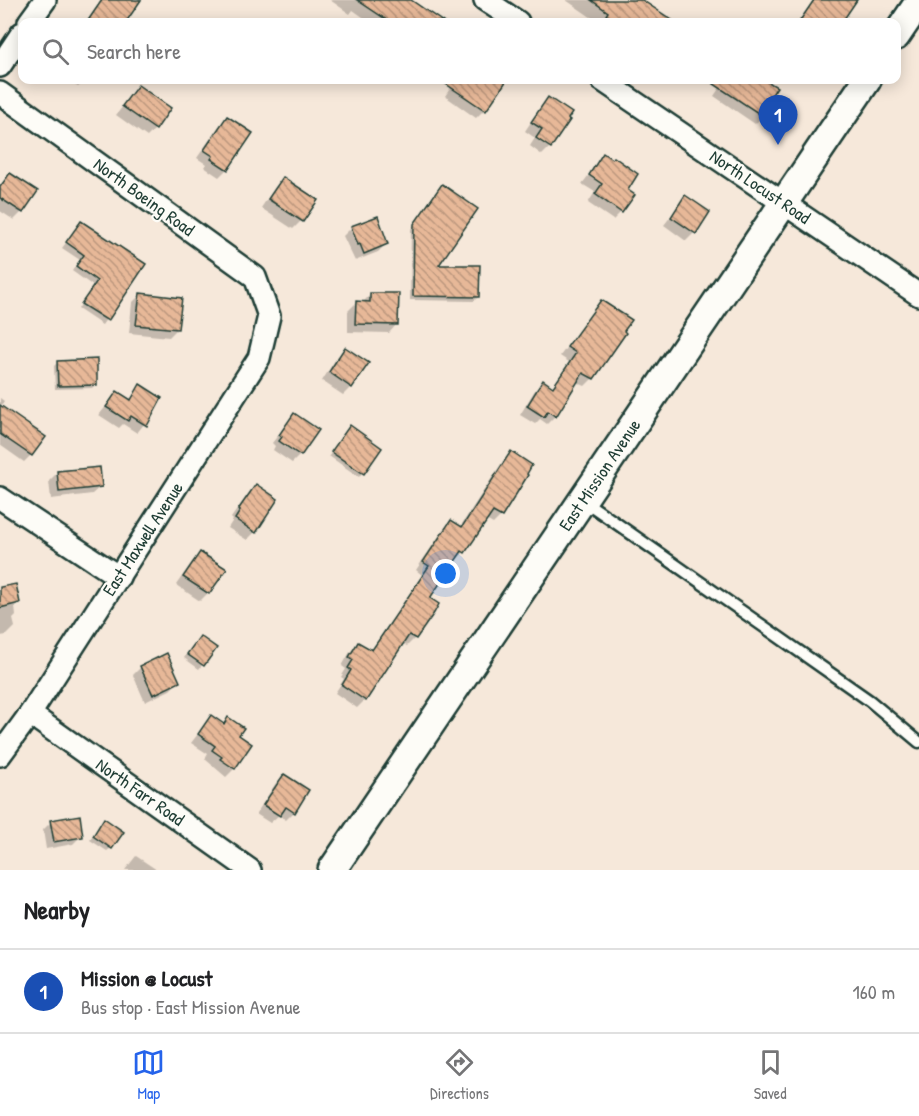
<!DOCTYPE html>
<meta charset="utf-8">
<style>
:root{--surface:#fff;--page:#f2f2f2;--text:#202124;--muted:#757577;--line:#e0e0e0;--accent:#2563eb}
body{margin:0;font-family:"Patrick Hand",sans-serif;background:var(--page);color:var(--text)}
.you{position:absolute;left:446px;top:574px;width:21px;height:21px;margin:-15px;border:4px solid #fff;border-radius:50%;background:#1a73e8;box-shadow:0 0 0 9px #1a73e833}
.badge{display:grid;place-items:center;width:39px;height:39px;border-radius:50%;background:var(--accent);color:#fff;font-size:20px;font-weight:700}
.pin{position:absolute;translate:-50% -50px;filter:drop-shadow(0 2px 3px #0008)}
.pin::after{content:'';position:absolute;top:32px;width:21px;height:18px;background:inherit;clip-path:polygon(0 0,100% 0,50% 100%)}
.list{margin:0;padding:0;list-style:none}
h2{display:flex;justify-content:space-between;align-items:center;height:78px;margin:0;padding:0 24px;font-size:26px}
h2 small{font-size:20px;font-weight:400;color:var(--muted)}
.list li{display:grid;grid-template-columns:39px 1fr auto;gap:18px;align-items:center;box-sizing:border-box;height:84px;padding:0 24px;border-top:2px solid var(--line)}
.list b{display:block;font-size:22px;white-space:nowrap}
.list p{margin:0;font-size:20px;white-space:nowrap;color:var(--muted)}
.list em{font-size:20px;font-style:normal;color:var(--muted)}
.icon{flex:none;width:33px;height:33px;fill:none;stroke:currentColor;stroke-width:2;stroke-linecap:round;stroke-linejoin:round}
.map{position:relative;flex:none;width:919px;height:870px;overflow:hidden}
.search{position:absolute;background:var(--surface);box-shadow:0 3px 15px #0003;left:18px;right:18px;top:18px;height:66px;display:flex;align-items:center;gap:15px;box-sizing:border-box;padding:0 21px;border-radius:12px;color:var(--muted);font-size:22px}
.sheet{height:162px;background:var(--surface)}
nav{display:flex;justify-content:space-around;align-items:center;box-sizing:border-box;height:84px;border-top:2px solid var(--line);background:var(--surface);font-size:16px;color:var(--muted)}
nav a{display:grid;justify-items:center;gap:3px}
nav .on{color:var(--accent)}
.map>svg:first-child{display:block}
</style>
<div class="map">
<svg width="919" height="870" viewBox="0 0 919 870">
<defs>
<pattern id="building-back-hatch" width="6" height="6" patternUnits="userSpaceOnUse" patternTransform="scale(1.5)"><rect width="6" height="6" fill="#e7b898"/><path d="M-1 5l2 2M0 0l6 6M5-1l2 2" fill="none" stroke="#bb977d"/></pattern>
</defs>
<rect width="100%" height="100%" fill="#f6e8da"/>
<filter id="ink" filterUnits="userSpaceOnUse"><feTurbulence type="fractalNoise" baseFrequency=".0167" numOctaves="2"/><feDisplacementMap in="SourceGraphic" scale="12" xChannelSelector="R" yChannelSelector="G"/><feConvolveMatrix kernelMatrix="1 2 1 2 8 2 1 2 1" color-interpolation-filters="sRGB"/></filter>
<g filter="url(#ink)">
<g fill="#0003">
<polygon points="101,0 140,0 124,22 86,22"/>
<polygon points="330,0 401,0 432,17 428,22 370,22 353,10 350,14"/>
<polygon points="566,0 639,0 664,17 661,22 598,22"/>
<polygon points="813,0 856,0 841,22 798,22"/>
<polygon points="67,80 86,80 78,87"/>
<polygon points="456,80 493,80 501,85 484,110 476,118 445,96"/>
<polygon points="725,80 762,80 775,88 769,96 763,116 755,124 714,96"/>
<polygon points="138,87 155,129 147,137 116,115"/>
<polygon points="549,99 550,147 542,155 530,146 535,138 525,131 541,107"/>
<polygon points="227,118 227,169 219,177 204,167 206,164 197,158 219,126"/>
<polygon points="604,155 626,190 621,212 613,220 588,203 595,192 582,184"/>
<polygon points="10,175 22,212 14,220 0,211 0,185"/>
<polygon points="283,179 315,200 301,221 293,229 261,208 275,187"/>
<polygon points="438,190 436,266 478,297 474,301 410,300 411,229"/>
<polygon points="686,197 694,233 686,241 664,225"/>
<polygon points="377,218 386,244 378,252 355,261 343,236 352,227"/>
<polygon points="81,223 144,265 102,325 78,309 93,286 72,271 80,260 62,248"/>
<polygon points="371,294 397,324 389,333 348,332 348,311 356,303 362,303"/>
<polygon points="140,295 177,329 169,337 129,333 132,303"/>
<polygon points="602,301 593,378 585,386 576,382 555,416 547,424 540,419 535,424 520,415 535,390 543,382 552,388 569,362 560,356 594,310"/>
<polygon points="345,349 351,387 343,395 322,381 337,357"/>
<polygon points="58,362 96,384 92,388 55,389 54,366"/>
<polygon points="141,386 155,410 137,433 123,424 119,428 99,415 117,393 129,400"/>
<polygon points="0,398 4,401 0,407 31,455 24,462 0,445"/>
<polygon points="294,415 300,455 292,463 273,450 275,446 272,443"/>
<polygon points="346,430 380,448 359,477 329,456"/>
<polygon points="511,453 501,516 493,524 486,520 464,552 456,560 455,559 428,599 436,604 415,638 407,646 401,643 365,700 357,708 335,693 344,679 341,677 346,669 342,666 350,652 358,644 371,651 422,575 416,570 443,530 451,521 460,527 503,461"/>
<polygon points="57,473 101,486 92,494 51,499 49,481"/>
<polygon points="256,486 255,532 247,540 228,528 233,520 231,518 248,494"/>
<polygon points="200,554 208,593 200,601 176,585 192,562"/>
<polygon points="0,589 18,603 15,606 16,616 13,619 15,627 7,635 0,636"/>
<polygon points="196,641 215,648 199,669 184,658"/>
<polygon points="141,667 178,682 170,690 145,702 133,675"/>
<polygon points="211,717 223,725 228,719 237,735 250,744 234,769 226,777 205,759 208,754 191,743"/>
<polygon points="284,775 294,812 286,820 279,815 270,823 256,814 276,783"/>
<polygon points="51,822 81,836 73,844 46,849 43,830"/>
<polygon points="101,824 111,848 107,851 90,840"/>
<polygon points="136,856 157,870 125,870"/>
</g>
<g fill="url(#building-back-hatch)" stroke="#1f3d34" stroke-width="1.5">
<polygon points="102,0 141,0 126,22 87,22"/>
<polygon points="357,0 411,0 443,22 390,22"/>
<polygon points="591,0 642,0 675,22 617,22 606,15 608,12"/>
<polygon points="814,0 857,0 842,22 799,22"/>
<polygon points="440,80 507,80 486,111"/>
<polygon points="708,80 765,80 777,87 771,96 776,99 764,117"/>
<polygon points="138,85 171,108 156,130 122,106"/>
<polygon points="548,97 572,113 568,119 570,120 551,148 536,138 542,129 531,122"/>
<polygon points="227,116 253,133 228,170 211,159 213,156 204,150"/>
<polygon points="603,153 612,159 614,157 638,174 628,190 635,195 622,213 595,194 602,184 589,175"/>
<polygon points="10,173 38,191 23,213 0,198 0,187"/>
<polygon points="283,177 318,200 303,222 268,199"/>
<polygon points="442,184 478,209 439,265 480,265 479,297 413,296 414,224"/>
<polygon points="685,195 710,212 696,234 671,217"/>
<polygon points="378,216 388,244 364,254 360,244 358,245 351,226"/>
<polygon points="81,221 146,264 108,321 81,304 97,281 76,266 84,255 66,242"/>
<polygon points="140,293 182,298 178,329 136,325"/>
<polygon points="370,293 399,293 398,325 355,324 356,301 370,302"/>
<polygon points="601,300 632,320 624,331 626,333 594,379 583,373 556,417 548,411 544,417 527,406 543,380 553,387 576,353 567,347"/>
<polygon points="345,347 369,363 352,388 329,372"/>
<polygon points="97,359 97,385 58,386 57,361"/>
<polygon points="140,384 162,398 147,426 131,416 128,421 106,407 117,391 131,400"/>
<polygon points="0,405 46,437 32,456 0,434"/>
<polygon points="294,413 319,430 301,456 279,441 282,437 279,435"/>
<polygon points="350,425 382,448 364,474 331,452"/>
<polygon points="511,451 532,465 527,474 528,475 502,517 493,512 465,553 462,551 430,598 439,604 434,613 416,639 409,635 366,701 342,685 351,670 348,668 353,660 349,657 358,642 372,650 429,566 423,562 451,520 462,527"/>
<polygon points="100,467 102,487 59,492 57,471"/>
<polygon points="256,484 278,499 256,533 235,519 240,511 238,510"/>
<polygon points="200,552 227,569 209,594 183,577"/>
<polygon points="16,584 20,603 0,608 0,587"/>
<polygon points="200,636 217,648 204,666 187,654"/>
<polygon points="167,653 180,682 153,695 140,666"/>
<polygon points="211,715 224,724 228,717 244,728 239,735 252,744 235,769 220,759 222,757 212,750 215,746 198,734"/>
<polygon points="284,774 309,790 295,813 286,807 280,816 263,805"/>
<polygon points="80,815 83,837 54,842 50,820"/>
<polygon points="104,818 124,832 112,849 93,836"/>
</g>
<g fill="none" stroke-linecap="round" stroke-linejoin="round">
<g stroke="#1f3d34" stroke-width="15">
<polyline id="service" points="583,500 870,701 919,742"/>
</g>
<g stroke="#1f3d34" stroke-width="26">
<g id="minor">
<polyline points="485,0 518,22"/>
<polyline points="29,22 45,0"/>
<polyline points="0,66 22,33"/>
<polyline points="602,80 919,295"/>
<polyline points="0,93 255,277 269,316 259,358 30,714 0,755"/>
<polyline points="0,498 119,577"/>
<polyline points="30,714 250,870"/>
</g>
</g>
<g stroke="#1f3d34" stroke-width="32">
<g id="tertiary">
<polyline points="896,36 919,2"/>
<polyline points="332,870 867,80"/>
</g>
</g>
<use href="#service" stroke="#fdfcf7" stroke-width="10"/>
<use href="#minor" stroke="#fdfcf7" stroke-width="21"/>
<use href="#tertiary" stroke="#fdfcf7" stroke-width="27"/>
</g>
</g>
<g text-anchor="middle" stroke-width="4.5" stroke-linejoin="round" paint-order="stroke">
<g font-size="18" fill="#1f3d34" stroke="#fdfcf7">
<text transform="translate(760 187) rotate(34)" y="6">North Locust Road</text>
<text transform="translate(144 197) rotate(36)" y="6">North Boeing Road</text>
<text transform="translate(600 475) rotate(-56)" y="6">East Mission Avenue</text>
<text transform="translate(143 539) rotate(-57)" y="6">East Maxwell Avenue</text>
<text transform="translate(140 792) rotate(35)" y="6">North Farr Road</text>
</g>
</g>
</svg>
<div class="you"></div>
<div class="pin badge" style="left:778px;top:145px;background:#1a4fb4">1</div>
<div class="search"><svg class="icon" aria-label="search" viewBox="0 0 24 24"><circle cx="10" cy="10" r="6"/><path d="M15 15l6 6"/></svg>Search here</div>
</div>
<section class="sheet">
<h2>Nearby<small></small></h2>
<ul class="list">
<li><span class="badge" style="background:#1a4fb4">1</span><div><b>Mission @ Locust</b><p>Bus stop · East Mission Avenue</p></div><em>160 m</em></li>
</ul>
</section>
<nav>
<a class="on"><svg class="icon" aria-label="map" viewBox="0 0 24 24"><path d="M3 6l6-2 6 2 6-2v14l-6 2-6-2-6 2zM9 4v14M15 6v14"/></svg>Map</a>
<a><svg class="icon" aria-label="directions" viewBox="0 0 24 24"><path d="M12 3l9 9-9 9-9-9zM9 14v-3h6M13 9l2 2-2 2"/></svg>Directions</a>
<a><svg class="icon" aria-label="saved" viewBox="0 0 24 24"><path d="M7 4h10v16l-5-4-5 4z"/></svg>Saved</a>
</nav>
